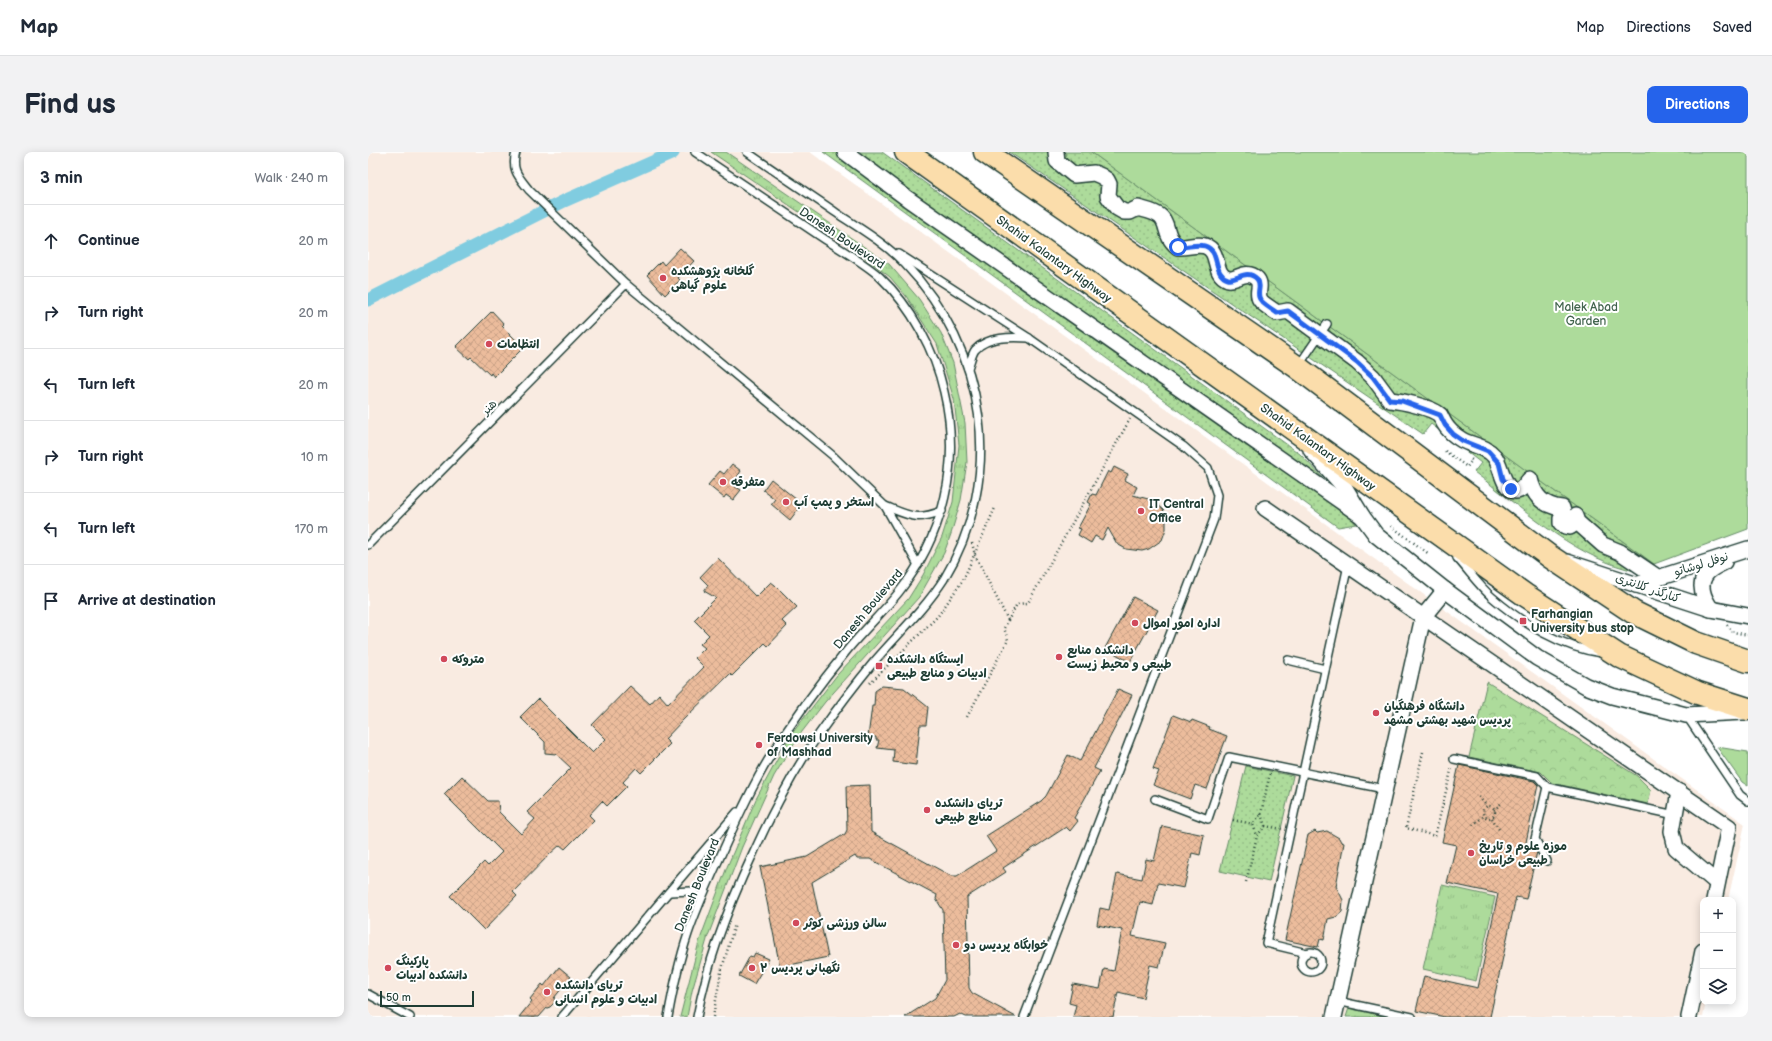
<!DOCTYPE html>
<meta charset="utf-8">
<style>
:root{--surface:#fff;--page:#f2f2f3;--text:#1f2937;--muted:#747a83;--line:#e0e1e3;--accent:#2563eb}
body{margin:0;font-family:"Balsamiq Sans","Playpen Sans Arabic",sans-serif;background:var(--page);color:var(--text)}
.controls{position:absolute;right:12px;bottom:12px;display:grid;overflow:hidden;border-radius:8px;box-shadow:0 2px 10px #0003}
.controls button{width:36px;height:36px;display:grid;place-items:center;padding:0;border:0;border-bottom:1px solid var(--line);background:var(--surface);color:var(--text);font:20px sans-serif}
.scale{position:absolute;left:12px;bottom:10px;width:94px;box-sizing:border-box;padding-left:4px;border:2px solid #1f3d34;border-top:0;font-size:11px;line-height:14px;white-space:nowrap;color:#1f3d34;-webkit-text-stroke:3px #fff;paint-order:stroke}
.stop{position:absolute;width:12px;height:12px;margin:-9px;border:3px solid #2563eb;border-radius:50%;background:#fff}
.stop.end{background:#2563eb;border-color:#fff;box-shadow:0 1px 4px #0008}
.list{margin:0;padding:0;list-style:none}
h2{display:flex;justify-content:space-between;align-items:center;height:52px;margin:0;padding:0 16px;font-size:17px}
h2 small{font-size:13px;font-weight:400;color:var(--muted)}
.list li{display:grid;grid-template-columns:26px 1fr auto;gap:12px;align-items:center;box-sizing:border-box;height:72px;padding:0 16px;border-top:1px solid var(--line)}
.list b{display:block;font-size:15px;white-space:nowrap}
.list em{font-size:13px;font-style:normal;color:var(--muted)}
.icon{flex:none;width:22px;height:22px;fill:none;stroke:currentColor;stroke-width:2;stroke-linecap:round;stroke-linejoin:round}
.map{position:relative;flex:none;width:1380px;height:865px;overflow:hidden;border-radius:8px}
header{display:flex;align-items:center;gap:24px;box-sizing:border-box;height:56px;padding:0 20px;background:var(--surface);border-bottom:1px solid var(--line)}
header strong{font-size:19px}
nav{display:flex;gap:22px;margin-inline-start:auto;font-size:14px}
.intro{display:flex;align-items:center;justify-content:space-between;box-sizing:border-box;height:96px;padding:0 24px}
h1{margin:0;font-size:28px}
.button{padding:10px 18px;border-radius:8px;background:var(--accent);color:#fff;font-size:14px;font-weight:700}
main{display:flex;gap:24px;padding:0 24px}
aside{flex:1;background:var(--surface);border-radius:8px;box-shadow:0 2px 10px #0003}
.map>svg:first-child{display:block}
</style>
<header>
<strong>Map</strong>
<nav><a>Map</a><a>Directions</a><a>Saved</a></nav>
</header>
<div class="intro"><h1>Find us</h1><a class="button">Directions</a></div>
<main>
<aside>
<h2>3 min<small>Walk · 240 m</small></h2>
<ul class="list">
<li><svg class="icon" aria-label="ahead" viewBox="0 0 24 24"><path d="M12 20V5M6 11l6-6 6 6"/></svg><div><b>Continue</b></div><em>20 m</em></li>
<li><svg class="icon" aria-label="right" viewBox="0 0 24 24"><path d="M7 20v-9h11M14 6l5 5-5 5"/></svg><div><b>Turn right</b></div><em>20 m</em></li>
<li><svg class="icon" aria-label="left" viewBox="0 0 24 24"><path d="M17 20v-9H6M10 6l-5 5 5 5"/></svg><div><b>Turn left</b></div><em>20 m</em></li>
<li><svg class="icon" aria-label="right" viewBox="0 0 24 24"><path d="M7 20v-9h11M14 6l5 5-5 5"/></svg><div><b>Turn right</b></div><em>10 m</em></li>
<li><svg class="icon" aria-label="left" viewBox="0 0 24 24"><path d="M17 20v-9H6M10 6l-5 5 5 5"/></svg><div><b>Turn left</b></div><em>170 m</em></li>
<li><svg class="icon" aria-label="arrive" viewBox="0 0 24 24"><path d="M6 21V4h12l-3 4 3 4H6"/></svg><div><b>Arrive at destination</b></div></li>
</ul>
</aside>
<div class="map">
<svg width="1380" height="865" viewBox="0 0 1380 865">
<defs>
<pattern id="grass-tufts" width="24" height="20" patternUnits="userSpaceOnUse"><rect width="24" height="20" fill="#addb9b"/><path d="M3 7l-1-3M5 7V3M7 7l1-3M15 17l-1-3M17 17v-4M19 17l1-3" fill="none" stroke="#94bd86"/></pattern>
<pattern id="forest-crowns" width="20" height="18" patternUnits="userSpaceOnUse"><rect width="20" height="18" fill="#addb9b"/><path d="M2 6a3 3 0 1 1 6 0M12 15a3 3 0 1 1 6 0" fill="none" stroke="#94bd86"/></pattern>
<pattern id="park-dots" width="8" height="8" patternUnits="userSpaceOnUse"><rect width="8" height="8" fill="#addb9b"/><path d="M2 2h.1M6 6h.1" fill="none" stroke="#94bd86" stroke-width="1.8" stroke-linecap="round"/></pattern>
<pattern id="building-cross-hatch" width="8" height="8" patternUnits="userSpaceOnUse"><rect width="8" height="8" fill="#ecbc9c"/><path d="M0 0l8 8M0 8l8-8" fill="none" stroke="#caa287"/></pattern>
</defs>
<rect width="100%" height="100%" fill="#fff"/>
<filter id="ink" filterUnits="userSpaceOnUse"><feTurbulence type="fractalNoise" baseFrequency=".025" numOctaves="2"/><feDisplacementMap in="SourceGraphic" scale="8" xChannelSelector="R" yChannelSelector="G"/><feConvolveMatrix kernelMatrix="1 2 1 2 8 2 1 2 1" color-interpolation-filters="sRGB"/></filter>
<g filter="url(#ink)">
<polygon fill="#f9ebe1" points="0,0 442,0 1066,450 1377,672 1360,748 1335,748 1335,850 1338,850 1335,865 0,865"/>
<g fill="url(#grass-tufts)" stroke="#668c68">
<polygon points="343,0 358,0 521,112 551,147 573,181 585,211 597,271 599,310 593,348 583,382 576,401 551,445 457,550 430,585 406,624 374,695 340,784 324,839 319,865 312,865 331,790 359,715 388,647 422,584 469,523 540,447 555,423 574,385 585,350 591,293 586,247 569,192 538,144 522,125 487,98"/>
<polygon points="1074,733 1127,745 1108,829 1055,817"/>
<polygon points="981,856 1019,865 978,865"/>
</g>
<polygon fill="url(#forest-crowns)" stroke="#668c68" points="1119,530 1269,624 1283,638 1280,652 1184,631 1173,620 1101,605"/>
<g fill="url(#park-dots)" stroke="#668c68">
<polygon points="455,0 514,0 932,302 964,335 988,372 970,375"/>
<path d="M641,0h82l563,412v9c-9,-1 -19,-1 -27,-4 -58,-16 -106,-62 -153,-97l7,-9 -50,-39 -8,10z"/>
<polygon points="878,614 925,624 901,730 852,719"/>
</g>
<g fill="#addb9b" stroke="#668c68">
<polygon points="723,0 1380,0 1380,377 1286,412"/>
<polygon points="1349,595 1380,600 1380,634 1374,630"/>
</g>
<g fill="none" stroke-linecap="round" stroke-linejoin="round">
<polyline stroke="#80cce0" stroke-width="13" points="0,148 196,49 305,1"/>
</g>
<g fill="url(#building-cross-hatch)" stroke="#1f3d34">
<polygon points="312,96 326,109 310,126 312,128 297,143 279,123 293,109 296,113"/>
<polygon points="124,159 136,172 134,174 152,192 151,193 154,197 126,225 123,221 122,223 103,205 101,207 88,195"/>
<polygon points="364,312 373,319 366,330 367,331 365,333 373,338 365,348 358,343 356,346 340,333 352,319 356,322"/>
<polygon points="746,315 760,322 757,328 769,335 765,343 784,348 796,359 798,368 798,377 794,388 781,397 774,399 758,397 749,392 740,376 734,388 727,384 723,391 710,383 713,377 710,376 723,352 720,350 724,342 728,343 740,319 743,321"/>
<polygon points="403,327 434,352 422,368 403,352 407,347 395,338"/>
<polygon points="350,406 388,445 403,430 407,433 429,455 414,469 419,474 400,494 397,491 364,524 362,522 315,568 297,587 302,592 273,621 268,616 255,630 259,634 239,654 234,649 221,663 226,668 197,697 192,693 182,702 145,740 149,744 116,778 82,744 116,710 120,714 134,700 76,642 94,624 120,649 130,649 131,660 153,682 167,667 159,660 203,616 188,602 177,601 177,590 152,565 170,547 224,601 238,587 224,573 262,534 282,552 291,542 300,552 336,515 327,506 337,496 332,492 341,483 326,468 348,446 336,439 340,433 332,425"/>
<polygon points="765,445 790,458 762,510 737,496"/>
<polygon points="514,534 536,536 560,555 558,573 552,573 548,613 525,610 526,598 509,596 511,588 508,588 508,585 500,585 504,554 506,554 507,539"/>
<polygon points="750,537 764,543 726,616 732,619 706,666 710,669 702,679 698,675 635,716 638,720 599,745 601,836 604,841 648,865 598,865 592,862 586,865 537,865 567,846 577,828 575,758 568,747 569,743 502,707 489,707 487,704 444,730 460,805 412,815 392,715 439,705 477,682 479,678 478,634 502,633 503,680 583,724 589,724 628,699 618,684 673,649 678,644 700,603 712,609"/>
<polygon points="805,563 823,570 824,568 842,575 841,577 859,584 839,637 827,633 822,647 785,633 791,619 785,617"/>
<polygon points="1091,613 1166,629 1170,633 1157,695 1167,697 1169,700 1158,747 1148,745 1122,865 1077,865 1048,859 1056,824 1110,836 1130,742 1079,731 1088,693 1074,690"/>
<polygon points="794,674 836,683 832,703 824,701 816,736 790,731 785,753 772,750 764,784 797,791 791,815 782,813 775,846 750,840 745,865 705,865 708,853 701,851 705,832 732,837 736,817 746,819 754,778 729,773 732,756 741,758 749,722 774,727 778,707 786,709"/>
<polygon points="947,679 949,681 959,679 971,686 973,690 976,691 968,734 975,748 974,760 968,765 960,767 956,788 952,787 950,795 917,788 940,683"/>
<polygon points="387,801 401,807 386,832 371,824 382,804 385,805"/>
<polygon points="191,815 203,825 186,846 187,850 182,855 179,856 171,865 151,865 164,849 162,847 174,832 176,834"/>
</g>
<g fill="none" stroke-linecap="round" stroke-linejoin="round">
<g stroke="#1f3d34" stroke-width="10">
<g id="lane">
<path d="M148,0c-5,18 2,24 13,38l97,94 206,171 53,51 33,59"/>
<polyline points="531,102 661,186 815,294 840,316 849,343 846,367 656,865"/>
<polyline points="931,213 959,172"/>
<path d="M600,216c2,-5 4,-14 7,-18 12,-14 37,-13 54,-12"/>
<path d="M517,354c25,10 31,15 57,5"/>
<polyline points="0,393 258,132"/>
<path d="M1089,406c12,13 22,28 35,39 30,26 70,51 110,56"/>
<polyline points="920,508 957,517"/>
<polyline points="1318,563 1372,643 1380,649"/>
<polyline points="1086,607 1169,624 1179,635"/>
<polyline points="787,647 840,667 861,605 1016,637"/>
<polyline points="1179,709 1167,687 1179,635 1307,663"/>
<polyline points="302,740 323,739 334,745"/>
<circle cx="943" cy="810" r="10"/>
<polyline points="939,801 898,791 980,413"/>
<polyline points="0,842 42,865"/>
<polyline points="969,849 1044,865"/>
<polyline points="194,865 369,660"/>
<path d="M300,865c5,-28 11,-56 20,-83 10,-30 24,-59 37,-88 13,-29 26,-58 43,-86 24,-39 52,-77 81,-112 16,-19 34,-36 50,-56 45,-57 62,-129 45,-200 -9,-41 -33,-86 -64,-115 -14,-13 -40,-28 -57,-39 -43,-29 -85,-57 -128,-86"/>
<path d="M329,865c11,-58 31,-110 56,-163 19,-42 40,-82 66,-120 17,-24 35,-48 54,-71 24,-28 51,-53 71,-84 62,-103 43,-229 -39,-315 -19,-20 -44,-35 -67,-50 -30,-21 -61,-41 -91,-62"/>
</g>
</g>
<g stroke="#1f3d34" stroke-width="18">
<g id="street">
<polyline points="477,0 540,47 994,364"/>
<path d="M688,0l1,9 17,14 20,-2 7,3 6,4 2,4 -1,12 9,12 7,4h6l8,-4c7,2 18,4 23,9 8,8 3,19 17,30 9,1 18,-4 27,-1 16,5 7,28 23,33 9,2 18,-11 29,0 5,6 0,11 2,18 1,6 13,12 18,16l11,-2 69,51 16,15 17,23c11,1 41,7 50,15 1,2 3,6 4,8 4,7 11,13 18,17 11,6 24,6 32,16 8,9 8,34 22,35 6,0 10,-8 14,-12 4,18 14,27 32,29l2,7 -3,3v5l4,3 5,1 7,-5"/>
<polyline points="943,298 977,336 994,364 1008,383 1077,438 1169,506 1218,534 1244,544 1318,563 1375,560"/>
<polyline points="897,356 1361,675 1346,748"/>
<polyline points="1207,364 1209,370 1235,393 1252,400 1289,425"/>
<polyline points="1199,410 1343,457 1380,464"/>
<polyline points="1268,433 1380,397"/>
<path d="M1343,457c-7,-10 -14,-25 -4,-36 4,-5 12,-8 17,-11"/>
<polyline points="1311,640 1304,679 1308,696 1349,731"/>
<polyline points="966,865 1055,465 1077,438"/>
<polyline points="1321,865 1335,799"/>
</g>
</g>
<g stroke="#1f3d34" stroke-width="25">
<g id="highway">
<polyline points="538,0 1157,443 1251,504 1330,541 1380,557"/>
<polyline points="617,0 929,215 1181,404 1265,460 1328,491 1380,509"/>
</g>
</g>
<g stroke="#1f3d34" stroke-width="2.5" stroke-dasharray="1 3" stroke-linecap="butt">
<polyline points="1077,299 1099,315 1104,308 1101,306"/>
<polyline points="1023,374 1061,402"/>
<polyline points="604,391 607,403 640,468"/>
<polyline points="1359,473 1365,480 1380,483"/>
<polyline points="502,531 570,464 595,428 627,356"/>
<polyline points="599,565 640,488 636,476 649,452 660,451 762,267"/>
<polyline points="1055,600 1038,676 1067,684 1084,615"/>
<polyline points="1111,645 1119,654"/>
<circle cx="1121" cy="660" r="6"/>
<polyline points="1126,658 1135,650"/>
<polygon points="893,662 897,674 889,684 885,672"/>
<polyline points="893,662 902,621"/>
<polyline points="1124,666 1132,679"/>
<polyline points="865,668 885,672"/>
<polyline points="1105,673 1116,664"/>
<polyline points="897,674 914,677"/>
<polyline points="878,730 889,684"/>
<polyline points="345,865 353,820 367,772"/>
</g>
<use href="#lane" stroke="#fff" stroke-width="7"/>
<use href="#street" stroke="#fff" stroke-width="15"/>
<use href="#highway" stroke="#fbddab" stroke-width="22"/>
</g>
</g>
<g fill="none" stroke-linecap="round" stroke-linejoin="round" filter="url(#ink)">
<path stroke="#2563eb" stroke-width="5" d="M810,95c9,1 18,-4 27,-1 16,5 7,28 23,33 9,2 18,-11 29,0 5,6 0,11 2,18 1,6 13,12 18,16l11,-2 69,51 16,15 17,23 12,1 38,14 5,10 8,9 10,7 25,10 11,12 4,16 8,10"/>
</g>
<g fill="#d1495b" stroke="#fff" stroke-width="1.5">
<circle cx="295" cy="126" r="4"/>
<circle cx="121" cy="192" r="4"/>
<circle cx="355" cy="330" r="4"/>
<circle cx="418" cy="350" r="4"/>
<circle cx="773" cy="359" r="4"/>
<rect x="1151" y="465" width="8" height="8" rx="2"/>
<circle cx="767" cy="471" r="4"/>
<circle cx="691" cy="505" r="4"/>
<circle cx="76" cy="507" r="4"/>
<rect x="507" y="510" width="8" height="8" rx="2"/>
<circle cx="1008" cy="561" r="4"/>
<circle cx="391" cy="593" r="4"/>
<circle cx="559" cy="658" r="4"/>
<circle cx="1103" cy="701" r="4"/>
<circle cx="428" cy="771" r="4"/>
<circle cx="588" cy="793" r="4"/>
<circle cx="20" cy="816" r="4"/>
<circle cx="384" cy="816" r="4"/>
<circle cx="179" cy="840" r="4"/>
</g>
<g text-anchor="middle" stroke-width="4" stroke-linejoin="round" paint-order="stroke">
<g font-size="12" fill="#1f3d34" stroke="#fff">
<text transform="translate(474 86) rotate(34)" y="4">Danesh Boulevard</text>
<text transform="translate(686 107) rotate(36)" y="4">Shahid Kalantary Highway</text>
<text transform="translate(121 255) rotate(-45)" y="4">هنر</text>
<text transform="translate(950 295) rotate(36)" y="4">Shahid Kalantary Highway</text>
<text transform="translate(1333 412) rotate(-17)" y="4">نوفل لوشاتو</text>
<text transform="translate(1280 436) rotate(19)" y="4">کنارگذر کلانتری</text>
<text transform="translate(500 457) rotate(-50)" y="4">Danesh Boulevard</text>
<text transform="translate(329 733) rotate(-68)" y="4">Danesh Boulevard</text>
</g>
<g font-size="12" font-weight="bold" fill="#1f3d34" stroke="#fff" text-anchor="start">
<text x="303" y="123">گلخانه پژوهشکده<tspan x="303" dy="14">علوم گیاهی</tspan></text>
<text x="129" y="196">انتظامات</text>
<text x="363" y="334">متفرقه</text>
<text x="426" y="354">استخر و پمپ آب</text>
<text x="781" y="356">IT Central<tspan x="781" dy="14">Office</tspan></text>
<text x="1163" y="466">Farhangian<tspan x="1163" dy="14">University bus stop</tspan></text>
<text x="775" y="475">اداره امور اموال</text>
<text x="699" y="502">دانشکده منابع<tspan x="699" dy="14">طبیعی و محیط زیست</tspan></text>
<text x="84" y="511">متروکه</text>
<text x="519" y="511">ایستگاه دانشکده<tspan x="519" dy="14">ادبیات و منابع طبیعی</tspan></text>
<text x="1016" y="558">دانشگاه فرهنگیان<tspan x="1016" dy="14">پردیس شهید بهشتی مشهد</tspan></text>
<text x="399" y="590">Ferdowsi University<tspan x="399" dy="14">of Mashhad</tspan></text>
<text x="567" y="655">تریای دانشکده<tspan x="567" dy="14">منابع طبیعی</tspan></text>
<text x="1111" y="698">موزه علوم و تاریخ<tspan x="1111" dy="14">طبیعی خراسان</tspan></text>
<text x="436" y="775">سالن ورزشی کوثر</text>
<text x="596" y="797">خوابگاه پردیس دو</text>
<text x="28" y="813">پارکینگ<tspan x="28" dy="14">دانشکده ادبیات</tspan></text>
<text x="392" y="820">نگهبانی پردیس ۲</text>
<text x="187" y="837">تریای دانشکده<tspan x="187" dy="14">ادبیات و علوم انسانی</tspan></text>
</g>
<g font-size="12" fill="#42644e" stroke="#fff">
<text x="1218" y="159">Malek Abad<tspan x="1218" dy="14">Garden</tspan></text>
</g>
</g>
</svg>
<div class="controls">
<button>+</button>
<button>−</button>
<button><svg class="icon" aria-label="layers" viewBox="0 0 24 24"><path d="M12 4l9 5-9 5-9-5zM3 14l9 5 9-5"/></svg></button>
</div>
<div class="scale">50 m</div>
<div class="stop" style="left:810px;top:95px"></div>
<div class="stop end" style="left:1143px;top:337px"></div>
</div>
</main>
